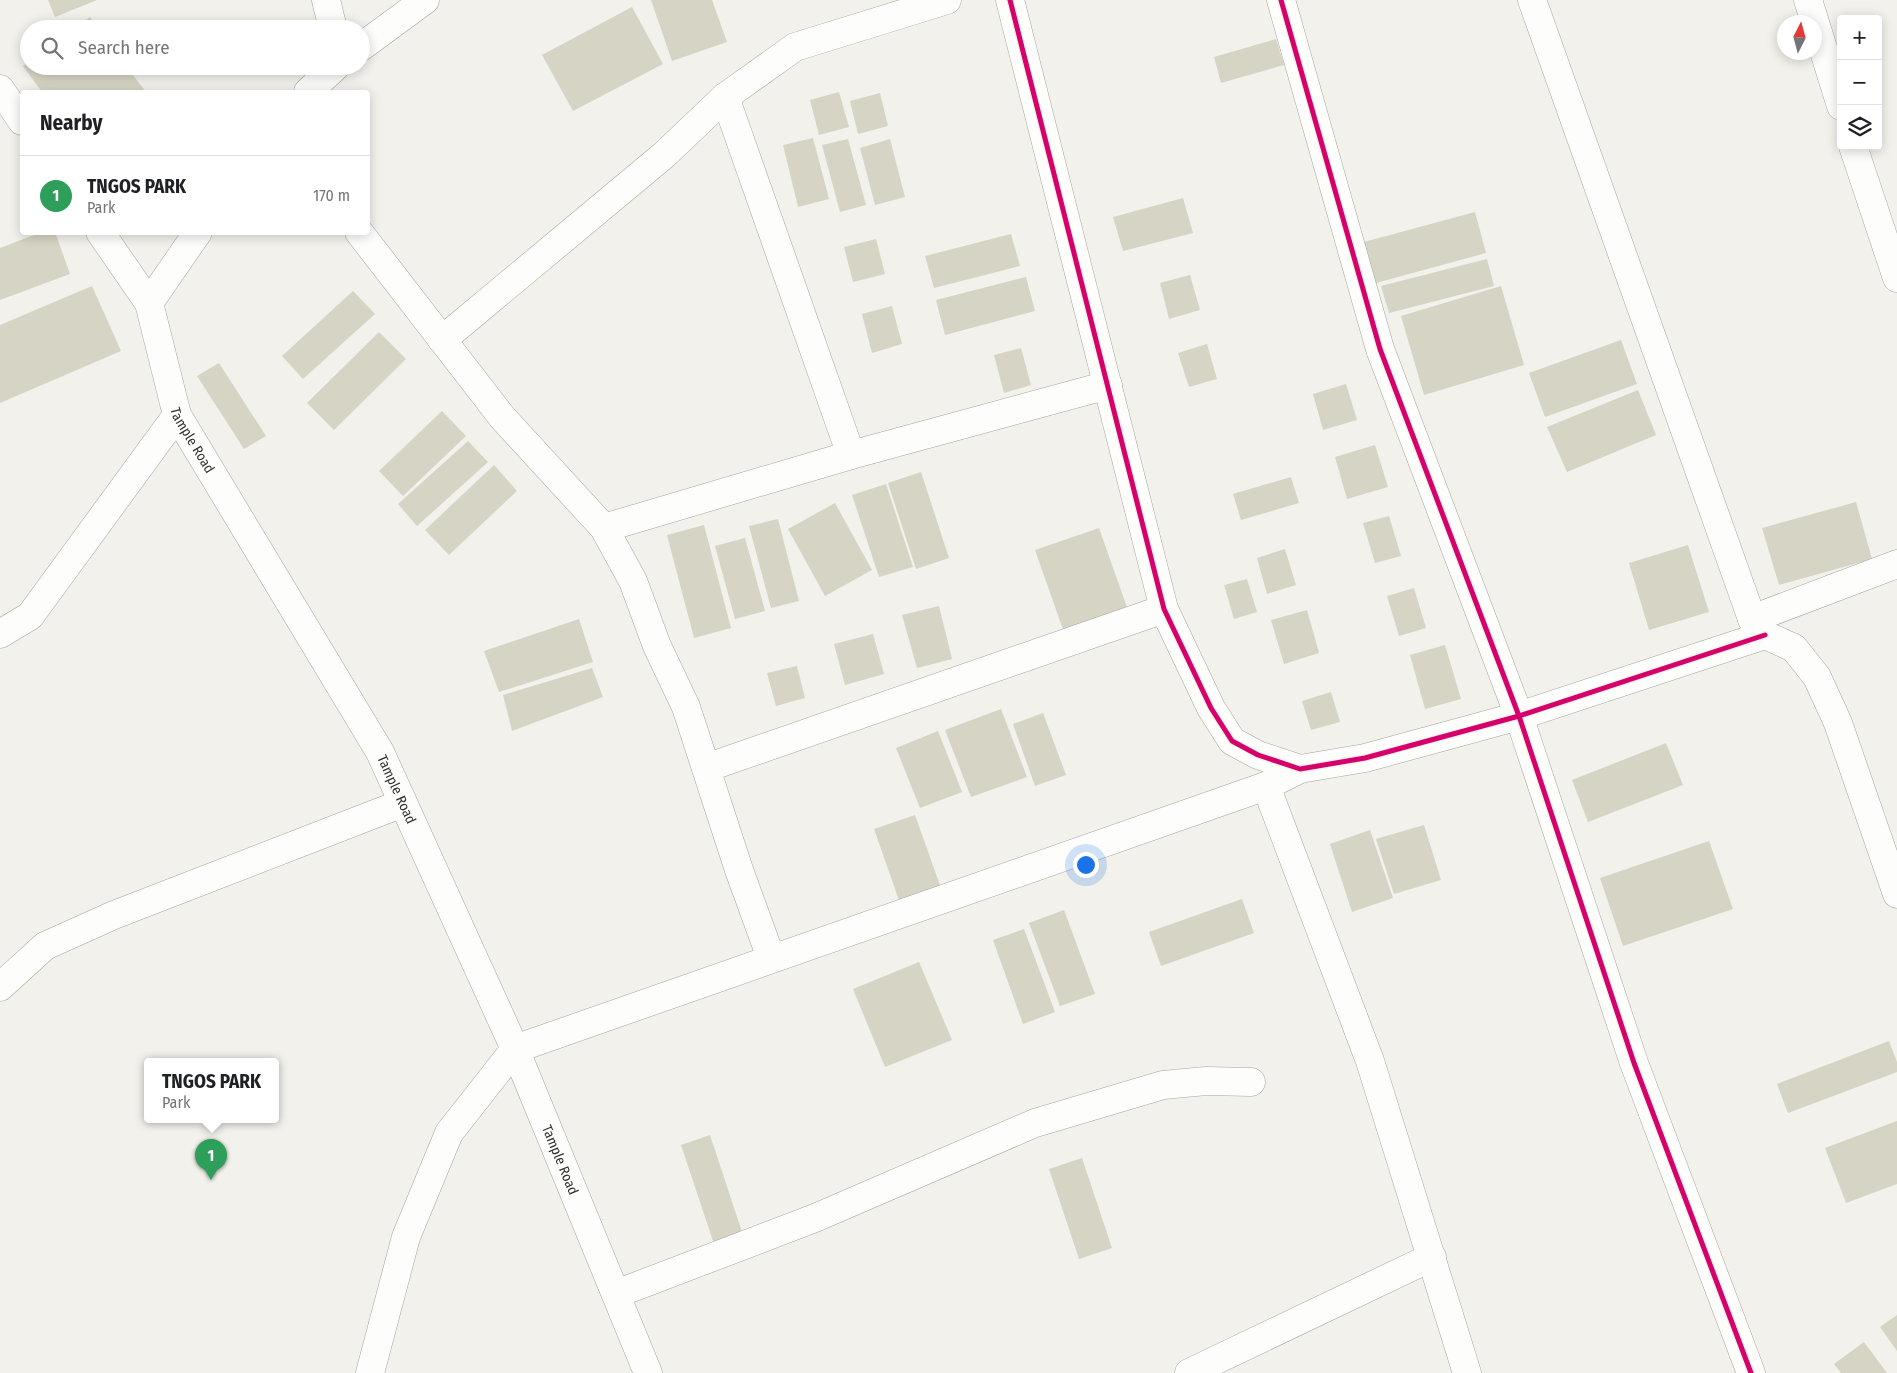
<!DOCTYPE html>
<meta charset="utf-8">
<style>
:root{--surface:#fff;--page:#f2f2f2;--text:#202124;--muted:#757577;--line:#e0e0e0;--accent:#74736f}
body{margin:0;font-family:"Fira Sans Condensed",sans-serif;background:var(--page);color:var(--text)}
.controls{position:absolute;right:15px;top:15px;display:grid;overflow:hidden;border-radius:5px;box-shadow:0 2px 12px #0003}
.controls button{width:45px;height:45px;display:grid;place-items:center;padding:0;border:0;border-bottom:1px solid var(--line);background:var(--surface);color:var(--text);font:25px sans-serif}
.compass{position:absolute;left:1777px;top:15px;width:45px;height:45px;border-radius:50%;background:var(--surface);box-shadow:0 2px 12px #0003;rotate:6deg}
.you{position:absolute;left:1085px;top:864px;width:18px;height:18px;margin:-12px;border:4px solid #fff;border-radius:50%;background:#1a73e8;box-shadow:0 0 0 8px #1a73e833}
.badge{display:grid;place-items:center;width:32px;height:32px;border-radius:50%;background:var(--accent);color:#fff;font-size:16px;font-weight:700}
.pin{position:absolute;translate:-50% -41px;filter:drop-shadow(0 1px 2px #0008)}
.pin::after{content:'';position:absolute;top:26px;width:18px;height:15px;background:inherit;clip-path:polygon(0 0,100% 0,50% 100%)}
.popup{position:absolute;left:144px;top:1058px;width:135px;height:65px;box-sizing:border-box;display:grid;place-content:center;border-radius:5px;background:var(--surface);filter:drop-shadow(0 1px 4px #0005);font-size:16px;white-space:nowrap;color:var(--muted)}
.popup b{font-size:19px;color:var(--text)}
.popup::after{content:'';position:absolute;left:50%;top:100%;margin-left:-10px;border:10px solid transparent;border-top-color:var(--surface)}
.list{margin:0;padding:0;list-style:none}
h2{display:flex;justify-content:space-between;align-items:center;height:65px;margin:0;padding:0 20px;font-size:21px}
h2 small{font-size:16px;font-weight:400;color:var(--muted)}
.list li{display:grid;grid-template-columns:32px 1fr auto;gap:15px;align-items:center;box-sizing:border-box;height:80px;padding:0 20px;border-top:1px solid var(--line)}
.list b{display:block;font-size:19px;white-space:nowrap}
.list p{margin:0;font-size:16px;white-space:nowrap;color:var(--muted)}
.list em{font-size:16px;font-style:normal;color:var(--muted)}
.icon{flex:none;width:28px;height:28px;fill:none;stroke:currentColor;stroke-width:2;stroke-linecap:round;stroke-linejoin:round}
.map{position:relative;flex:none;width:1897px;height:1373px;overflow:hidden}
.search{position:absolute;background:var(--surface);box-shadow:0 2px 12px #0003;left:20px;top:20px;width:350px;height:55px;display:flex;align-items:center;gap:12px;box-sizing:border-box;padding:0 18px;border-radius:28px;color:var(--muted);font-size:19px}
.panel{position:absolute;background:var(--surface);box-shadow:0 2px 12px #0003;left:20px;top:90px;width:350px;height:145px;border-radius:5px}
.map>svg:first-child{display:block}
</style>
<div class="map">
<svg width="1897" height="1373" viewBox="0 0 1897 1373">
<rect width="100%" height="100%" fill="#f2f1ec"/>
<g fill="#d6d4c4">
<polygon points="48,0 97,0 55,17"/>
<polygon points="651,0 712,0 727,42 672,61"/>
<polygon points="632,7 663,64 573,111 542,55"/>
<polygon points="90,17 99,29 74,29"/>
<polygon points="1276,39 1284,65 1221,83 1214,57"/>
<polygon points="29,62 29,66 126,66 146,92 42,92 23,66"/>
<polygon points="839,92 849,127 819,135 810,100"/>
<polygon points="880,93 888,126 858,134 850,101"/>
<polygon points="813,138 829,199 798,207 783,145"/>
<polygon points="848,139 866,205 840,212 822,145"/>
<polygon points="890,139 905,197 875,205 860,148"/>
<polygon points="1183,198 1193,233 1123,251 1113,217"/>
<polygon points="1475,212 1486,253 1376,283 1364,242"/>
<polygon points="42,232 55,232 70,274 0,300 0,248"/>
<polygon points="1011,234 1020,266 934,288 925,256"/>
<polygon points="876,239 885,274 853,282 844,247"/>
<polygon points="1487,259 1494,286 1389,313 1381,286"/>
<polygon points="1190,275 1200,310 1169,319 1160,283"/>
<polygon points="1026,277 1035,311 945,335 936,300"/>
<polygon points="92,286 121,351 0,403 0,325"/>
<polygon points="1501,286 1524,365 1424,395 1401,316"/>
<polygon points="353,291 375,314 303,379 282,356"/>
<polygon points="892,306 902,344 872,353 862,314"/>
<polygon points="379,332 406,359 334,430 307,403"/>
<polygon points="1621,340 1637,384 1545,417 1529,373"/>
<polygon points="1207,344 1217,379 1189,387 1178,353"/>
<polygon points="1021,348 1031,385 1004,393 994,355"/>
<polygon points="219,363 266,436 244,449 197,376"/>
<polygon points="1346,384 1357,420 1323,430 1313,394"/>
<polygon points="1638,390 1656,435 1567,472 1547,427"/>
<polygon points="442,411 466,436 403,496 379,471"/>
<polygon points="468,441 488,462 417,526 398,504"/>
<polygon points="1375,445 1388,487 1347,499 1335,457"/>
<polygon points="494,465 517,491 449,555 425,530"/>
<polygon points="921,472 949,558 916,569 888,483"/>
<polygon points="1291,477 1299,503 1241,520 1233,494"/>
<polygon points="886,484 913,567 879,577 852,495"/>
<polygon points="1856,502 1872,559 1779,585 1762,528"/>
<polygon points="835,503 872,570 825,596 788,529"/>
<polygon points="1389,516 1401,556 1375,563 1363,523"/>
<polygon points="778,519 799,601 771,608 749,526"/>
<polygon points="704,525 731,628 694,638 667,535"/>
<polygon points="1099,528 1130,616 1066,638 1035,550"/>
<polygon points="745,538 765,611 735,619 715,546"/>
<polygon points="1688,545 1709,612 1649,630 1629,563"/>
<polygon points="1285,549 1296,585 1267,594 1257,558"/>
<polygon points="1247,579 1257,612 1234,619 1224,585"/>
<polygon points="1414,588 1426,628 1399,636 1387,596"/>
<polygon points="939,606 952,659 917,668 902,615"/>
<polygon points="1307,610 1319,653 1284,664 1271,620"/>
<polygon points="579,619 593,662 499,692 484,651"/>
<polygon points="873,634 884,674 845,685 834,644"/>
<polygon points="1445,645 1461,699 1425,709 1410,655"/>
<polygon points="797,666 805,698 776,706 767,673"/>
<polygon points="592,668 603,697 512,731 503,695"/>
<polygon points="1331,692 1340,722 1311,730 1302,701"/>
<polygon points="1001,709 1027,777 971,797 945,730"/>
<polygon points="1043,713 1066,775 1035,786 1013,724"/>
<polygon points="938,731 962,792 920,808 896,748"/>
<polygon points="1666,743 1683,785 1588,822 1572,780"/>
<polygon points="915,815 942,891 901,906 874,829"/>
<polygon points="1424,825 1441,880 1394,894 1376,839"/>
<polygon points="1370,830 1393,898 1352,912 1330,844"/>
<polygon points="1709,841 1733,909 1623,946 1600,878"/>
<polygon points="1242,899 1254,933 1161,966 1149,932"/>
<polygon points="1064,910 1095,994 1060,1006 1029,923"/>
<polygon points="1024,929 1055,1012 1023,1024 993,940"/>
<polygon points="919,962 952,1040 885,1067 853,989"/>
<polygon points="1889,1041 1897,1062 1897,1072 1788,1113 1777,1084"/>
<polygon points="1897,1121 1897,1184 1846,1203 1825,1148"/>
<polygon points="710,1135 743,1235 714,1244 681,1145"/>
<polygon points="1082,1158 1112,1248 1079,1259 1049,1169"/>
<polygon points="1897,1315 1897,1351 1880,1327"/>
<polygon points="1864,1342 1887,1373 1841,1373 1834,1364"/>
</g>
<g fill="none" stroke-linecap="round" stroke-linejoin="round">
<g stroke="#a5a5a1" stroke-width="29">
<g id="minor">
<polyline points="326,0 333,29"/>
<polyline points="1010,0 1164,609 1211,708 1232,741 1258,755 1300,769 1365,758 1519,716 1765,635"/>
<polyline points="1281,0 1380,349 1519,716 1634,1063 1751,1373"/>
<polyline points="1532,0 1752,619 1765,635 1794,648 1817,677 1838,723 1897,894"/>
<polyline points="1808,0 1841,106"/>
<polyline points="361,47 425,0"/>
<polyline points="0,89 22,121"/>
<polyline points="308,92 336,66"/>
<polyline points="725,97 851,455 1108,385"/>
<polyline points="1853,146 1897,278"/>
<path id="s1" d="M100,232l49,71 28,112 203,337 135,297 133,324"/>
<polyline points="359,232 502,417 604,528 633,581 657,646 686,707 739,870 771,958"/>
<polyline points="149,303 198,232"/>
<polyline points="442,340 664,155 725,97 795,47 947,0"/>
<polyline points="604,528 851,455"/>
<polyline points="1752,619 1897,564"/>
<polyline points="0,634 30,616 177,415"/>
<polyline points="706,768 1164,609"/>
<polyline points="1266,786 1370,1061 1467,1373"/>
<polyline points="0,987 45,946 114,915 403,803"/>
<polyline points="616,1294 815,1218 1035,1123 1163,1085 1206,1081 1251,1082"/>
<polyline points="370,1373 406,1237 449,1133 515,1049 1266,786 1300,769"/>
<polyline points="1189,1373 1432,1257"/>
</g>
</g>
<use href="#minor" stroke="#fdfdfc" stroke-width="28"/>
<g stroke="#f4f3ea" stroke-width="8">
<g id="cycleway">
<polyline points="1010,0 1164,609 1211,708 1232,741 1258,755 1300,769 1365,758 1519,716 1765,635"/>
<polyline points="1281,0 1380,349 1519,716 1634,1063 1751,1373"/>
</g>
</g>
<use href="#cycleway" stroke="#d6006c" stroke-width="5"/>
</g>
<g text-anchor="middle" stroke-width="4" stroke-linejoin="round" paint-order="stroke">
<g font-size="14" fill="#302f2c" stroke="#f4f3ea">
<text dy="5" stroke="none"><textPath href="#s1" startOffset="231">Tample Road</textPath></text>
<text dy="5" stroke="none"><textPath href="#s1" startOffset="636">Tample Road</textPath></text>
<text dy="5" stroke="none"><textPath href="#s1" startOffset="1041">Tample Road</textPath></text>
</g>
</g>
</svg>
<div class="controls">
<button>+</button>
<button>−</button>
<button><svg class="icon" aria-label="layers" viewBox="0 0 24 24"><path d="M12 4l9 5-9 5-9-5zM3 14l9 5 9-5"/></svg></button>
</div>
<svg class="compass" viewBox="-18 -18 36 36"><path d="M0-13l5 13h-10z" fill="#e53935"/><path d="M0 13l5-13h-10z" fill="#757577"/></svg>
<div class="you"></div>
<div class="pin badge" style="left:211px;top:1180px;background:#2e9e5b">1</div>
<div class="popup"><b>TNGOS PARK</b>Park</div>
<div class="search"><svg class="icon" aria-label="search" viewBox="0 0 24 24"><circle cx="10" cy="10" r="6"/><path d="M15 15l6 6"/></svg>Search here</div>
<section class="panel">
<h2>Nearby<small></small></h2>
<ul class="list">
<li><span class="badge" style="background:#2e9e5b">1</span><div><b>TNGOS PARK</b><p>Park</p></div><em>170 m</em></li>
</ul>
</section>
</div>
